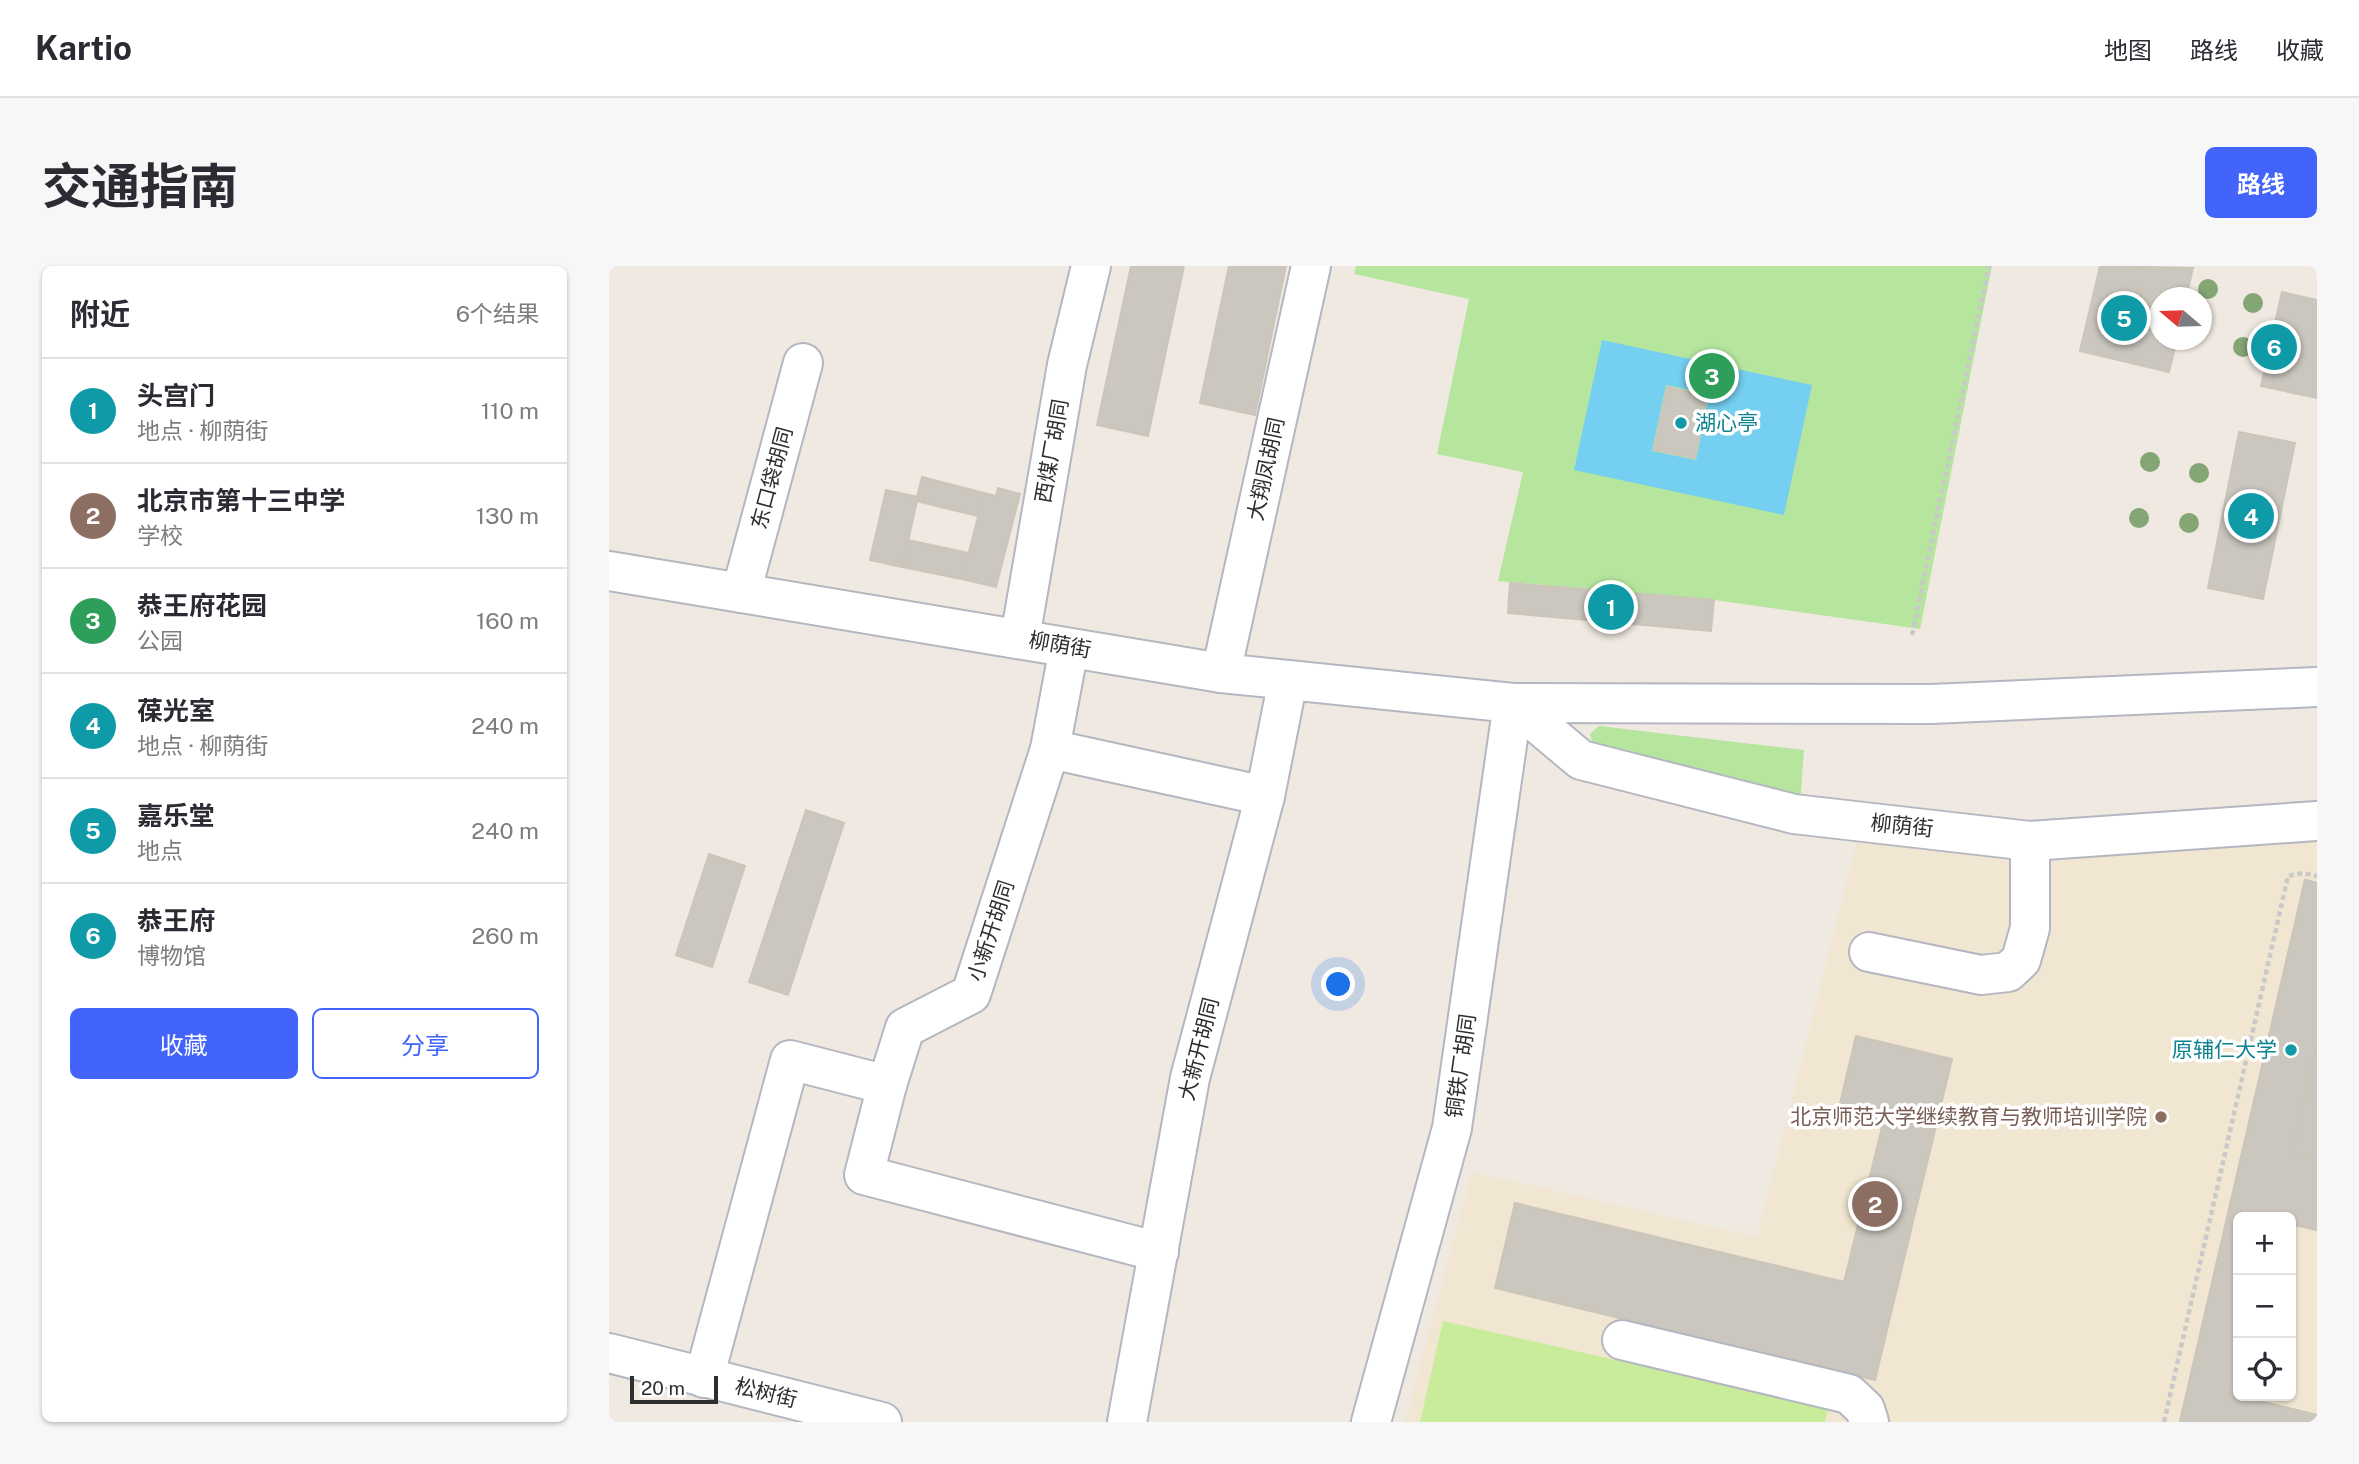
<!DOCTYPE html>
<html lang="zh">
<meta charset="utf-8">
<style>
:root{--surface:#fff;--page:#f7f7f7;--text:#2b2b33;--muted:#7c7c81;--line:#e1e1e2;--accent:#4264fb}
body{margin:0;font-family:"Public Sans","Noto Sans SC",sans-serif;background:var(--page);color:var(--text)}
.controls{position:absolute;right:21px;bottom:21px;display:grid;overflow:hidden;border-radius:10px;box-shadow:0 2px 5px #0004}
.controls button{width:63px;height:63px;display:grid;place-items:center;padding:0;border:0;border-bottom:2px solid var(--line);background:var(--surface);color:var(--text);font:35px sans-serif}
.compass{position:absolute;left:1540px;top:21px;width:63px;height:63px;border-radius:50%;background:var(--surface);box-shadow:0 2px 5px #0004;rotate:289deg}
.scale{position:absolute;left:21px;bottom:18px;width:88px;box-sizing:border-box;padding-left:7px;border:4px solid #2e2e2e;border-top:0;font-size:19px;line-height:24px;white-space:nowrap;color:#2e2e2e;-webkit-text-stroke:5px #fff;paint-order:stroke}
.you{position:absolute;left:730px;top:719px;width:24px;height:24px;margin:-18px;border:5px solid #fff;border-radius:50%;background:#1a73e8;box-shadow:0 0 0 10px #1a73e833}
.badge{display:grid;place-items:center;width:46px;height:46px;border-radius:50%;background:var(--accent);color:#fff;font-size:23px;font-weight:700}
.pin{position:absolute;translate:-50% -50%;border:4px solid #fff;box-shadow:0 2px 7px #0006}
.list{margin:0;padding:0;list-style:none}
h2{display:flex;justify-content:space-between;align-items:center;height:91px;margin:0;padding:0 28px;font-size:30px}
h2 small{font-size:23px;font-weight:400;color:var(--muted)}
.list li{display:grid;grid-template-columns:46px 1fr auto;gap:21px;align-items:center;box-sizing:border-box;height:105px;padding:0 28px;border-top:2px solid var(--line)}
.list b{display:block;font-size:26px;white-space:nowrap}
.list p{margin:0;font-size:23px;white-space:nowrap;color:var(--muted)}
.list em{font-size:23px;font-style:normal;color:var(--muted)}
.actions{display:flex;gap:14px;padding:21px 28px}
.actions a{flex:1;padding:16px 0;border:2px solid var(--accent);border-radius:10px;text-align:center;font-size:24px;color:var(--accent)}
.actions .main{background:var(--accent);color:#fff}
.icon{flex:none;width:38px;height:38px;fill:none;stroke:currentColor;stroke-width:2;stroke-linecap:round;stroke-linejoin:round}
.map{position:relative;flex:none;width:1708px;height:1156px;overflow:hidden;border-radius:10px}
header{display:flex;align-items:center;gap:42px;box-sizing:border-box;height:98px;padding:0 35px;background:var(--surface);border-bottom:2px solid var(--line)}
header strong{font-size:33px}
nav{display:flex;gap:38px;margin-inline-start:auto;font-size:24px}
.intro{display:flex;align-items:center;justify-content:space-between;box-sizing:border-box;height:168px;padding:0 42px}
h1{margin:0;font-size:49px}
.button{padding:18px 32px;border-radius:10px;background:var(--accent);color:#fff;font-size:24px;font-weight:700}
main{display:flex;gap:42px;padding:0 42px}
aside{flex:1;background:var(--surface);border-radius:10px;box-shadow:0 2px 5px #0004}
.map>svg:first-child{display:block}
</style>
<header>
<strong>Kartio</strong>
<nav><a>地图</a><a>路线</a><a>收藏</a></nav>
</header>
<div class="intro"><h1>交通指南</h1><a class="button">路线</a></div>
<main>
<aside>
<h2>附近<small>6个结果</small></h2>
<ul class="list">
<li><span class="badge" style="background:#0f9aa8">1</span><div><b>头宫门</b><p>地点 · 柳荫街</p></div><em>110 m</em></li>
<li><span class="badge" style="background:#8d6e63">2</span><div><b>北京市第十三中学</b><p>学校</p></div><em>130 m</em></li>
<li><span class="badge" style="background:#2e9e5b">3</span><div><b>恭王府花园</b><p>公园</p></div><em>160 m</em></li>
<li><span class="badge" style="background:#0f9aa8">4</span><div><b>葆光室</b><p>地点 · 柳荫街</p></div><em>240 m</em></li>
<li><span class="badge" style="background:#0f9aa8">5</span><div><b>嘉乐堂</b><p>地点</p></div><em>240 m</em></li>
<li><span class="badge" style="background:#0f9aa8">6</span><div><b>恭王府</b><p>博物馆</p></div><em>260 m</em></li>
</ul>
<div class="actions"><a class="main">收藏</a><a>分享</a></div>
</aside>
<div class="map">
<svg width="1708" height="1156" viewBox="0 0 1708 1156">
<rect width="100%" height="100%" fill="#efe9e1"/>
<path fill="#f0e6d1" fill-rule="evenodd" d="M1250,567l458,6v583h-912l67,-250 285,65zM1629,951h53v179h-53z"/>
<g fill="#b6e59e">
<polygon points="747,0 1383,0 1311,363 1105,334 889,315 914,206 828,188 860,33 745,8"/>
<polygon points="990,460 1195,484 1191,537 985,483 981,468"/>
</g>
<polygon fill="#c9ec9a" points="834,1055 1219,1142 1216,1156 811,1156"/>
<path fill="#75cff0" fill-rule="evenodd" d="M993,74l210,45 -28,130 -210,-45zM1057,119l43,9 -13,66 -44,-9z"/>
<g fill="#cbc7bf" stroke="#cbc5ba" stroke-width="2">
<polygon points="522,0 575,0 539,170 488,159"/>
<polygon points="620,0 677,0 646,149 591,137"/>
<polygon points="1491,0 1584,2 1577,32 1550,32 1550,74 1568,74 1560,106 1471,85"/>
<polygon points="1673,26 1708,34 1708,132 1652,120"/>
<polygon points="1058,121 1098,130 1086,192 1045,184"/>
<polygon points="1630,166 1686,177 1654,333 1599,322"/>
<polygon points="313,211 375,227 369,250 307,235"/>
<polygon points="389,222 411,228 387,321 353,313 375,227 387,230"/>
<polygon points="277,224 309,231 293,301 261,294"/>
<polygon points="299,274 360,287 353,313 293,301"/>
<polygon points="901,317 1105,334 1102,365 899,347"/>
<polygon points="197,544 235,557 179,729 140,716"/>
<polygon points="100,588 136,600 103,701 67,689"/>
<polygon points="1696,614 1708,617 1708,964 1682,958 1682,951 1629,951 1629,1130 1708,1149 1708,1156 1571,1156"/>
<polygon points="1696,614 1708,617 1708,778 1683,886 1708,891 1708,964 1682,958 1682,951 1629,951 1629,1130 1708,1149 1708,1156 1571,1156"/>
<polygon points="1247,770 1343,793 1266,1114 886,1022 906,937 1235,1016 1273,861 1228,850"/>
</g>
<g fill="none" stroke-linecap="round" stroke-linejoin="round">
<g stroke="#b4b7c1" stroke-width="42">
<g id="minor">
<polyline points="0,305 612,407 904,437 1322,438 1708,421"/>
<polyline points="132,327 194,97"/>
<polyline points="411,372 458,99 482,0"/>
<polyline points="612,407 702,0"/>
<polyline points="904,437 972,494 1185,548 1421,575 1708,555"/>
<polyline points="441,483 656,530"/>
<polyline points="1260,686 1372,709 1399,706 1412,694 1421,662 1421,575"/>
<polyline points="278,819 255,909 550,986"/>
<polyline points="1013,1074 1240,1128 1256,1143 1260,1156"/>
<polyline points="0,1087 273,1156"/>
<polyline points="95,1112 181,794 278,819 296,762 362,728 441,483 460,382"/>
<polyline points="518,1156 581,812 656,530 679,414"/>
<polyline points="762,1156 843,862 904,437"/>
</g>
</g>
<g stroke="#c9c9c9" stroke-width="4.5" stroke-dasharray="5 3.5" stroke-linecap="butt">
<polyline points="1303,369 1380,0"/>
<polyline points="1555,1156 1679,610 1694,607 1708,610"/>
</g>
<use href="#minor" stroke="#fff" stroke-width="38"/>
</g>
<g fill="#84a574">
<circle cx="1599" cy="23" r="10"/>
<circle cx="1644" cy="37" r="10"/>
<circle cx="1634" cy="81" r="10"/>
<circle cx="1541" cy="196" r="10"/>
<circle cx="1590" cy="207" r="10"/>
<circle cx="1530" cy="252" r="10"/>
<circle cx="1580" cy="257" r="10"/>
</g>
<g fill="#0f9aa8" stroke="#fff" stroke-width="2.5">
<circle cx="1072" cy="157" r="7"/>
<circle cx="1682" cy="784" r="7"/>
</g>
<circle fill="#8d6e63" stroke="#fff" stroke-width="2.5" cx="1552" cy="851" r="7"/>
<g text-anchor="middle" stroke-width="7" stroke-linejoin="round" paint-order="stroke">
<g font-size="21" fill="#0d838f" stroke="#fff" text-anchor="start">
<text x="1086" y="164">湖心亭</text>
<text x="1668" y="791" text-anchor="end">原辅仁大学</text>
</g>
<g font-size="21" fill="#2e2e2e" stroke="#fff">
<text transform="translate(443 185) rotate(-80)" y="7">西煤厂胡同</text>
<text transform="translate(657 203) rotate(-78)" y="7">大翔凤胡同</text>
<text transform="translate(163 212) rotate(-75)" y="7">东口袋胡同</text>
<text transform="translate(451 379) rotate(10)" y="7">柳荫街</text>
<text transform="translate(1293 560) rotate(6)" y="7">柳荫街</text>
<text transform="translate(382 665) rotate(-72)" y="7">小新开胡同</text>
<text transform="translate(590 783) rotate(-76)" y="7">大新开胡同</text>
<text transform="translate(852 800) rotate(-82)" y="7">铜铁厂胡同</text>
<text transform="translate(157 1127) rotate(14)" y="7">松树街</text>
</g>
<g font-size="21" fill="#785e54" stroke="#fff" text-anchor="end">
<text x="1538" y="858">北京师范大学继续教育与教师培训学院</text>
</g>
</g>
</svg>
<div class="controls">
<button>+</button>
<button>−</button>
<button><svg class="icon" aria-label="locate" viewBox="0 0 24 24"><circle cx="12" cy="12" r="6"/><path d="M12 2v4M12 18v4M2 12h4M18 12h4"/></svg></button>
</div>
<svg class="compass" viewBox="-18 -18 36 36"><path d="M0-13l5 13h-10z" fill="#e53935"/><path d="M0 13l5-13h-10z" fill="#7c7c81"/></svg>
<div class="scale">20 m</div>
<div class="you"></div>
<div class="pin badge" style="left:1002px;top:341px;background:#0f9aa8">1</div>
<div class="pin badge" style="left:1266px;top:938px;background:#8d6e63">2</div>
<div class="pin badge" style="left:1103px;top:110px;background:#2e9e5b">3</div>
<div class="pin badge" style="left:1642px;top:250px;background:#0f9aa8">4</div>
<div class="pin badge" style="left:1515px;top:52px;background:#0f9aa8">5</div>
<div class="pin badge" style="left:1665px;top:81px;background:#0f9aa8">6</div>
</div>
</main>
